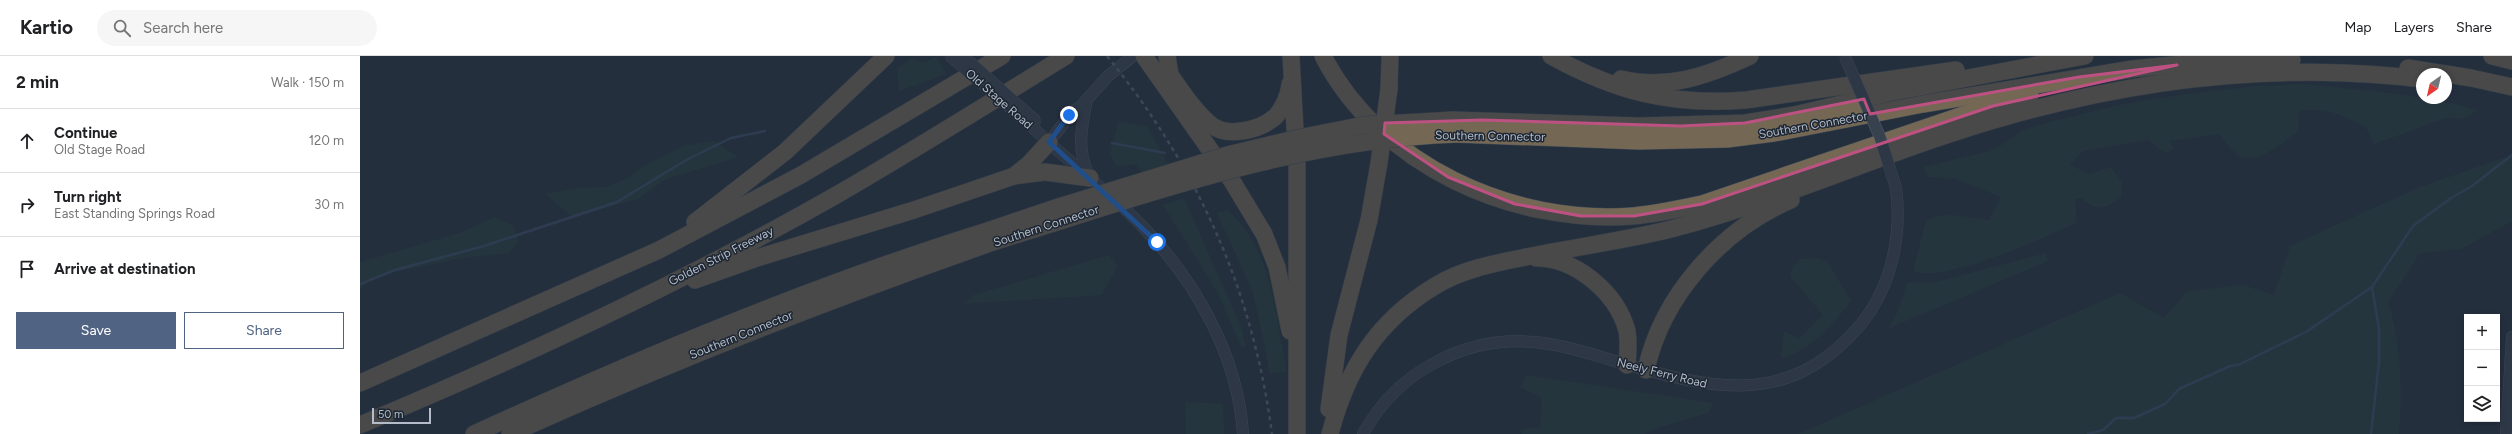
<!DOCTYPE html>
<meta charset="utf-8">
<style>
:root{--surface:#fff;--page:#f6f6f6;--text:#202124;--muted:#757577;--line:#e0e0e0;--accent:#506383}
body{margin:0;font-family:Figtree,sans-serif;background:var(--page);color:var(--text)}
.controls{position:absolute;right:12px;bottom:12px;display:grid;overflow:hidden;border-radius:0px;box-shadow:0 2px 6px #0003}
.controls button{width:36px;height:36px;display:grid;place-items:center;padding:0;border:0;border-bottom:1px solid var(--line);background:var(--surface);color:var(--text);font:20px sans-serif}
.compass{position:absolute;left:2056px;top:12px;width:36px;height:36px;border-radius:50%;background:var(--surface);box-shadow:0 2px 6px #0003;rotate:214deg}
.scale{position:absolute;left:12px;bottom:10px;width:59px;box-sizing:border-box;padding-left:4px;border:2px solid #b4bcc9;border-top:0;font-size:11px;line-height:14px;white-space:nowrap;color:#b4bcc9;-webkit-text-stroke:3px #1d2633;paint-order:stroke}
.stop{position:absolute;width:12px;height:12px;margin:-9px;border:3px solid #1a73e8;border-radius:50%;background:#fff}
.stop.end{background:#1a73e8;border-color:#fff;box-shadow:0 1px 4px #0008}
.list{margin:0;padding:0;list-style:none}
h2{display:flex;justify-content:space-between;align-items:center;height:52px;margin:0;padding:0 16px;font-size:17px}
h2 small{font-size:13px;font-weight:400;color:var(--muted)}
.list li{display:grid;grid-template-columns:26px 1fr auto;gap:12px;align-items:center;box-sizing:border-box;height:64px;padding:0 16px;border-top:1px solid var(--line)}
.list b{display:block;font-size:15px;white-space:nowrap}
.list p{margin:0;font-size:13px;white-space:nowrap;color:var(--muted)}
.list em{font-size:13px;font-style:normal;color:var(--muted)}
.actions{display:flex;gap:8px;padding:12px 16px}
.actions a{flex:1;padding:9px 0;border:1px solid var(--accent);border-radius:0px;text-align:center;font-size:14px;color:var(--accent)}
.actions .main{background:var(--accent);color:#fff}
.icon{flex:none;width:22px;height:22px;fill:none;stroke:currentColor;stroke-width:2;stroke-linecap:round;stroke-linejoin:round}
.map{position:relative;flex:none;width:2152px;height:378px;overflow:hidden}
header{display:flex;align-items:center;gap:24px;box-sizing:border-box;height:56px;padding:0 20px;background:var(--surface);border-bottom:1px solid var(--line)}
header strong{font-size:19px}
nav{display:flex;gap:22px;margin-inline-start:auto;font-size:14px}
.search{width:280px;height:36px;background:var(--page);display:flex;align-items:center;gap:10px;box-sizing:border-box;padding:0 14px;border-radius:22px;color:var(--muted);font-size:15px}
main{display:flex}
aside{flex:1;background:var(--surface)}
.map>svg:first-child{display:block}
</style>
<header>
<strong>Kartio</strong>
<div class="search"><svg class="icon" aria-label="search" viewBox="0 0 24 24"><circle cx="10" cy="10" r="6"/><path d="M15 15l6 6"/></svg>Search here</div>
<nav><a>Map</a><a>Layers</a><a>Share</a></nav>
</header>
<main>
<aside>
<h2>2 min<small>Walk · 150 m</small></h2>
<ul class="list">
<li><svg class="icon" aria-label="ahead" viewBox="0 0 24 24"><path d="M12 20V5M6 11l6-6 6 6"/></svg><div><b>Continue</b><p>Old Stage Road</p></div><em>120 m</em></li>
<li><svg class="icon" aria-label="right" viewBox="0 0 24 24"><path d="M7 20v-9h11M14 6l5 5-5 5"/></svg><div><b>Turn right</b><p>East Standing Springs Road</p></div><em>30 m</em></li>
<li><svg class="icon" aria-label="arrive" viewBox="0 0 24 24"><path d="M6 21V4h12l-3 4 3 4H6"/></svg><div><b>Arrive at destination</b></div></li>
</ul>
<div class="actions"><a class="main">Save</a><a>Share</a></div>
</aside>
<div class="map">
<svg width="2152" height="378" viewBox="0 0 2152 378">
<rect width="100%" height="100%" fill="#242f3e"/>
<g fill="#263c3f">
<polygon points="576,1 587,18 539,35 537,12 552,2 563,7"/>
<path d="M1947,28c58,7 115,10 171,26l-15,9 -17,-1 -72,26 -8,-17c-23,-11 -40,-21 -66,-16l-3,21c-14,10 -37,31 -56,25 -7,-3 -16,-17 -22,-23l-49,7 4,8 -9,4 -17,-13 -65,11 -13,14 20,9 21,-7 11,15 -1,15c-19,13 -22,15 -40,1l-6,1 2,23c-30,15 -135,62 -164,49l13,-50c18,-11 43,-3 63,-1l12,-23 -45,-18 -28,-2 -4,-10 70,-17 29,-20 26,-8 71,-17 66,-11 72,-8z"/>
<polygon points="758,66 787,70 808,108 782,116 777,108 757,110 750,99"/>
<polygon points="354,85 378,101 306,123 278,143 213,161 185,138 217,132 247,131 268,122 284,110 323,90"/>
<path d="M2152,99v66l-51,28 -41,4 -32,49c14,43 14,87 11,132h-601l322,-141 44,25 24,-27 55,-6 31,10 16,-49 130,-59z"/>
<polygon points="824,142 881,271 886,290 881,290 858,237 803,149"/>
<path d="M867,154c44,34 50,110 59,161l-17,3 -4,-28 -13,-56 -35,-77z"/>
<polygon points="134,161 154,170 159,186 149,197 102,202 30,217 14,221 0,233 0,206 103,176"/>
<polygon points="1686,197 1688,205 1529,272 1538,255 1547,227 1576,226"/>
<polygon points="749,199 758,210 741,239 602,248 614,239"/>
<path d="M1456,202l11,3 24,40c-19,24 -40,49 -70,58l3,-28 15,8 24,-24 -33,-39 2,-8 9,-9z"/>
<polygon points="1166,319 1353,347 1348,357 1297,372 1284,378 1162,378 1161,373 1180,372 1182,342 1160,331"/>
<polygon points="825,346 863,348 864,378 826,378"/>
</g>
<g fill="none" stroke-linecap="round" stroke-linejoin="round">
<g stroke="#394c67" stroke-width="2.5">
<polyline points="752,87 805,97"/>
<polyline points="0,228 35,214 124,190 257,146 328,103 371,82 405,75"/>
<polyline points="1728,378 1743,374 1756,362 1774,362 1805,348 1819,333 1870,310 1878,309 1946,276 2012,231 2053,170 2091,142 2112,130 2152,99"/>
<polyline points="2011,378 2019,306 2019,272 2012,231"/>
</g>
<g stroke="#565f6c" stroke-width="12">
<g id="minor">
<path d="M727,43c-5,26 -11,51 2,76"/>
<path d="M670,69c36,35 78,66 113,102 53,55 95,129 100,207"/>
<polyline points="689,86 714,54 720,51 748,20 773,0"/>
<path d="M1003,378c17,-31 43,-57 75,-73 29,-15 62,-22 95,-19 26,2 51,10 75,17 97,28 178,54 253,-35 31,-38 41,-89 35,-136"/>
<polyline points="2146,378 2152,281"/>
</g>
</g>
<g stroke="#434c59" stroke-width="18">
<g id="highway">
<polyline points="784,0 872,125 904,178 917,211 930,275"/>
<polyline points="807,0 810,18"/>
<polyline points="931,0 937,109 937,378"/>
<path d="M963,0c57,110 190,169 310,160 24,-2 46,-7 69,-12l261,-89 67,-19"/>
<path d="M1191,0c65,36 121,50 195,44l210,-30"/>
<polyline points="2132,0 2152,5"/>
<polyline points="2048,12 2111,22 2152,31"/>
<path d="M808,16c13,18 26,39 43,53 17,13 49,5 64,-8 8,-8 14,-22 15,-33"/>
<path d="M1261,23c47,11 86,-3 129,-23"/>
<polyline points="1029,33 1030,0"/>
<polyline points="1093,64 1279,70 1385,67 1434,59 1528,37 1725,0"/>
<polyline points="1097,78 1279,85 1367,83 1414,77 1563,48 1772,13 1831,7 1932,4"/>
<polyline points="654,120 669,108 689,86"/>
<polyline points="335,166 425,96 526,0"/>
<path d="M1176,202c40,0 81,35 91,73 2,11 1,23 0,34"/>
<polyline points="335,224 397,202 554,154 654,120 685,116 730,122"/>
<path d="M1286,314c16,-74 76,-141 145,-170"/>
<polyline points="0,327 299,194 441,119 642,0"/>
<polyline points="969,353 979,279 1009,164 1019,107"/>
<path d="M0,369c163,-68 326,-144 480,-232 76,-44 151,-91 226,-137"/>
<path d="M114,378c169,-77 339,-149 516,-204"/>
<path d="M150,378c159,-72 321,-135 486,-193"/>
<path d="M970,378c17,-65 47,-113 105,-148 26,-16 56,-22 86,-28 51,-11 104,-17 154,-30 114,-30 221,-81 333,-112 135,-38 275,-54 414,-37"/>
</g>
</g>
<use href="#minor" stroke="#38414e" stroke-width="11"/>
<use href="#highway" stroke="#746855" stroke-width="17"/>
<path stroke="#5a6575" stroke-width="2.5" stroke-dasharray="4 4" stroke-linecap="butt" d="M747,0c91,112 146,235 165,378"/>
<g stroke="#565f6c" stroke-width="12" stroke-linecap="butt">
<g id="minor-bridge">
<polyline points="590,0 670,69"/>
<polyline points="603,0 676,65"/>
<polyline points="1485,1 1520,81 1536,132"/>
</g>
</g>
<g stroke="#434c59" stroke-width="18" stroke-linecap="butt">
<g id="highway-bridge">
<polyline points="1019,107 1029,33"/>
<polyline points="630,174 698,151 867,99 943,81 1004,69 1093,64"/>
<path d="M636,185c151,-46 301,-102 461,-107"/>
</g>
</g>
<use href="#minor-bridge" stroke="#38414e" stroke-width="11"/>
<use href="#highway-bridge" stroke="#746855" stroke-width="17"/>
</g>
<g fill="none" stroke-linecap="round" stroke-linejoin="round">
<polyline stroke="#1a73e8" stroke-width="5" points="709,59 689,86 797,186"/>
</g>
<path d="M0 0H2152V378H0ZM1817,9l-184,41 -291,98 -68,12h-53l-66,-12 -67,-27 -64,-43 1,-11 97,-3 199,6 64,-3 119,-24 6,15 209,-37z" fill="#242f3e" fill-opacity=".55" fill-rule="evenodd"/>
<path fill="none" stroke="#bd5182" stroke-width="3" stroke-linejoin="round" d="M1817,9l-184,41 -291,98 -68,12h-53l-66,-12 -67,-27 -64,-43 1,-11 97,-3 199,6 64,-3 119,-24 6,15 209,-37z"/>
<g text-anchor="middle" stroke-width="3" stroke-linejoin="round" paint-order="stroke">
<g font-size="12" fill="#b4bcc9" stroke="#1d2633">
<text transform="translate(639 43) rotate(41)" y="4">Old Stage Road</text>
<text transform="translate(1453 69) rotate(-10)" y="4">Southern Connector</text>
<text transform="translate(1130 80) rotate(1)" y="4">Southern Connector</text>
<text transform="translate(686 170) rotate(-18)" y="4">Southern Connector</text>
<text transform="translate(361 200) rotate(-27)" y="4">Golden Strip Freeway</text>
<text transform="translate(381 279) rotate(-22)" y="4">Southern Connector</text>
<text transform="translate(1302 317) rotate(14)" y="4">Neely Ferry Road</text>
</g>
</g>
</svg>
<div class="controls">
<button>+</button>
<button>−</button>
<button><svg class="icon" aria-label="layers" viewBox="0 0 24 24"><path d="M12 4l9 5-9 5-9-5zM3 14l9 5 9-5"/></svg></button>
</div>
<svg class="compass" viewBox="-18 -18 36 36"><path d="M0-13l5 13h-10z" fill="#e53935"/><path d="M0 13l5-13h-10z" fill="#757577"/></svg>
<div class="scale">50 m</div>
<div class="stop" style="left:797px;top:186px"></div>
<div class="stop end" style="left:709px;top:59px"></div>
</div>
</main>
